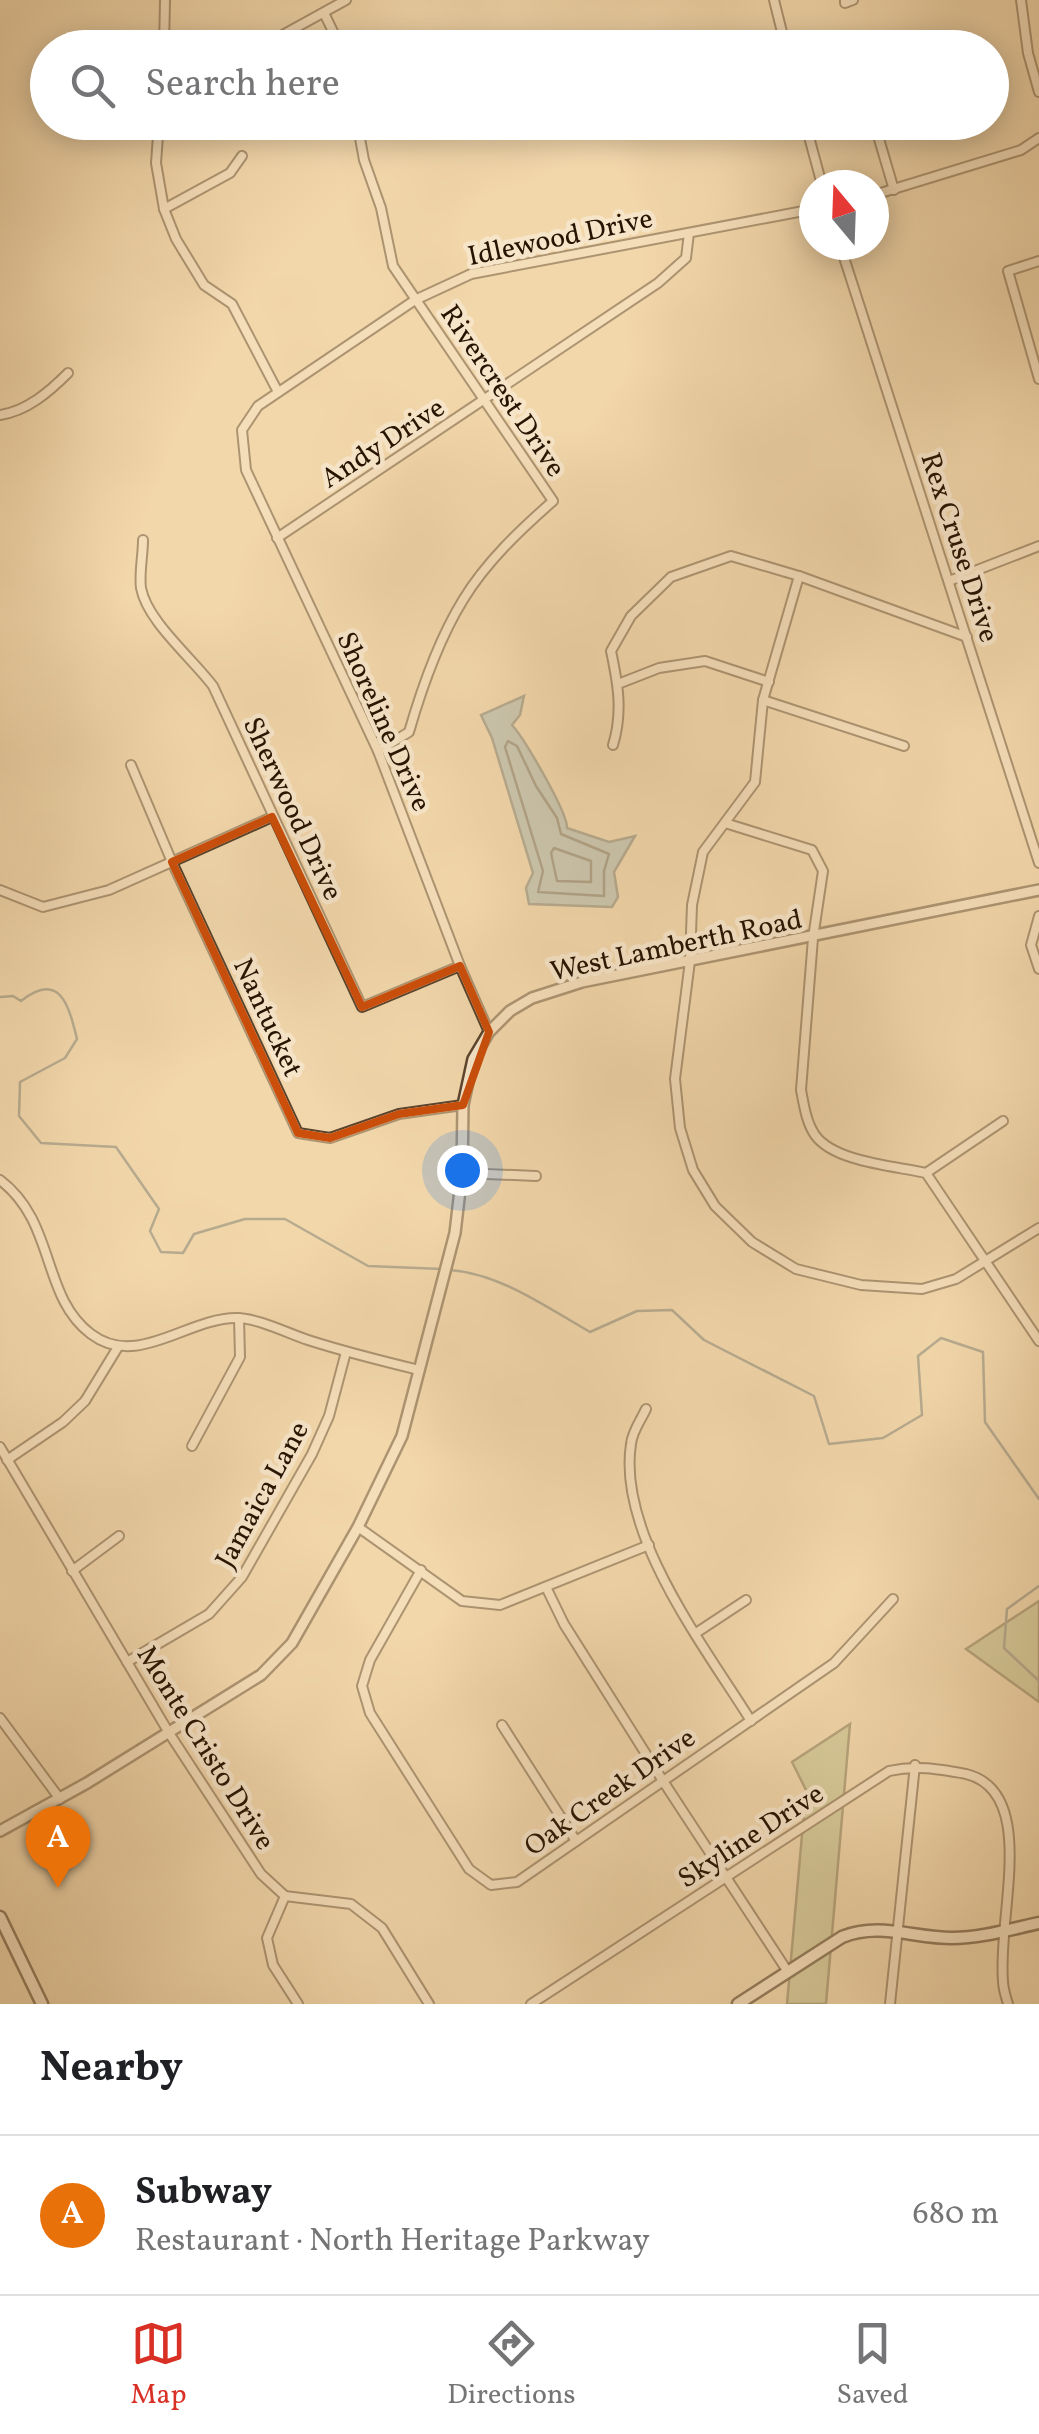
<!DOCTYPE html>
<meta charset="utf-8">
<style>
:root{--surface:#fff;--page:#f6f6f6;--text:#202124;--muted:#757577;--line:#e0e0e0;--accent:#d93025}
body{margin:0;font-family:Vollkorn,serif;background:var(--page);color:var(--text)}
.compass{position:absolute;left:799px;top:170px;width:90px;height:90px;border-radius:50%;background:var(--surface);box-shadow:0 5px 25px #0003;rotate:341deg}
.you{position:absolute;left:462px;top:1170px;width:35px;height:35px;margin:-25px;border:8px solid #fff;border-radius:50%;background:#1a73e8;box-shadow:0 0 0 15px #1a73e833}
.badge{display:grid;place-items:center;width:65px;height:65px;border-radius:50%;background:var(--accent);color:#fff;font-size:32px;font-weight:700}
.pin{position:absolute;translate:-50% -82px;filter:drop-shadow(0 2px 5px #0008)}
.pin::after{content:'';position:absolute;top:52px;width:35px;height:30px;background:inherit;clip-path:polygon(0 0,100% 0,50% 100%)}
.list{margin:0;padding:0;list-style:none}
h2{display:flex;justify-content:space-between;align-items:center;height:130px;margin:0;padding:0 40px;font-size:42px}
h2 small{font-size:32px;font-weight:400;color:var(--muted)}
.list li{display:grid;grid-template-columns:65px 1fr auto;gap:30px;align-items:center;box-sizing:border-box;height:160px;padding:0 40px;border-top:2px solid var(--line)}
.list b{display:block;font-size:38px;white-space:nowrap}
.list p{margin:0;font-size:32px;white-space:nowrap;color:var(--muted)}
.list em{font-size:32px;font-style:normal;color:var(--muted)}
.icon{flex:none;width:55px;height:55px;fill:none;stroke:currentColor;stroke-width:2;stroke-linecap:round;stroke-linejoin:round}
.map{position:relative;flex:none;width:1039px;height:2004px;overflow:hidden}
.search{position:absolute;background:var(--surface);box-shadow:0 5px 25px #0003;left:30px;right:30px;top:30px;height:110px;display:flex;align-items:center;gap:25px;box-sizing:border-box;padding:0 35px;border-radius:55px;color:var(--muted);font-size:38px}
.sheet{height:290px;background:var(--surface)}
nav{display:flex;justify-content:space-around;align-items:center;box-sizing:border-box;height:140px;border-top:2px solid var(--line);background:var(--surface);font-size:28px;color:var(--muted)}
nav a{display:grid;justify-items:center;gap:5px}
nav .on{color:var(--accent)}
.map>svg:first-child{display:block}
</style>
<div class="map">
<svg width="1039" height="2004" viewBox="0 0 1039 2004">
<rect width="100%" height="100%" fill="#f2d7ac"/>
<filter id="stains"><feTurbulence type="fractalNoise" baseFrequency=".002" numOctaves="4"/><feColorMatrix values="0 0 0 0 .2 0 0 0 0 .09 0 0 0 0 .02 0 0 0 .5 -.17"/></filter>
<radialGradient id="worn" r=".72"><stop offset=".6" stop-color="#630" stop-opacity="0"/><stop offset="1" stop-color="#630" stop-opacity=".3"/></radialGradient>
<g fill="#bbbe89" stroke="#716845" stroke-width="2.5">
<polygon points="1039,1601 1039,1702 966,1649"/>
<polygon points="850,1724 826,2004 787,2004 806,1790 792,1762"/>
</g>
<path fill="#a0b7b5" stroke="#70756d" stroke-width="2.5" d="M524,696l-4,19 -8,10c12,13 56,88 55,103l42,14 26,-6 -21,36 4,25 -6,10 -83,-3 -3,-16 7,-15 -41,-135 -11,-23z"/>
<g fill="none" stroke-linecap="round" stroke-linejoin="round">
<g stroke="#64655b" stroke-width="2.5">
<polygon points="508,741 517,746 536,786 557,818 561,834 609,854 604,871 604,896 538,892 543,871 505,747"/>
<polygon points="554,848 591,861 591,882 557,881 551,853"/>
</g>
<g stroke="#70756d" stroke-width="2.5">
<path d="M0,997l13,-1 8,5c39,-31 48,5 56,38l-12,19 -45,24 -1,34 22,27 75,4 43,62 -9,22 11,21 22,1 11,-19 51,-15h40l83,47 74,3"/>
<path d="M450,1270c51,4 96,37 140,62l47,-21 35,-1 32,30 110,56 15,48 54,-6 39,-23 -4,-59 23,-18 42,14 2,70 54,77"/>
<polyline points="1039,1586 1007,1609 1004,1648 1039,1681"/>
</g>
<g stroke="#5a442c" stroke-width="12">
<g id="minor">
<polyline points="774,0 786,48"/>
<polyline points="845,0 845,3 853,0"/>
<polyline points="1021,0 1028,53 1039,92"/>
<polyline points="324,13 341,48"/>
<polyline points="164,48 165,0"/>
<polyline points="259,48 346,0"/>
<polyline points="159,122 156,163 164,209 176,239 204,285 232,304 278,392"/>
<path d="M357,122l7,38 17,48 12,58 160,235c-33,29 -67,61 -90,99 -24,39 -41,87 -54,132l-31,19"/>
<polyline points="805,122 822,185"/>
<polyline points="874,122 894,190"/>
<polyline points="874,195 1021,150 1039,138"/>
<polyline points="164,209 230,173 242,156"/>
<polyline points="840,245 1039,863"/>
<polyline points="1039,261 1008,271 1039,379"/>
<path d="M0,415c27,-4 49,-23 68,-42"/>
<polyline points="277,538 658,283 686,258 689,233"/>
<path d="M143,540c0,15 -4,34 -2,48 6,33 51,70 72,98l149,321 98,-41"/>
<polyline points="799,576 763,700 755,782 703,852 692,905 690,961 675,1079 680,1128 693,1170 715,1206 752,1242 796,1269 861,1285 922,1289 956,1279 1039,1228"/>
<polyline points="949,581 1039,546"/>
<polyline points="618,684 659,668 705,661 769,682"/>
<polyline points="763,700 904,746"/>
<path d="M613,745c10,-33 5,-61 -2,-94l20,-35 40,-39 60,-21 68,20 168,61"/>
<polyline points="131,765 172,862 298,1133 330,1138 399,1114 463,1105"/>
<path d="M725,823l87,27 11,21 -10,67 -12,152c3,15 5,32 14,45 19,27 80,31 111,38l113,168"/>
<polyline points="0,890 43,907 109,890 272,817"/>
<polyline points="1039,916 1031,945 1039,969"/>
<polyline points="489,1032 460,966 378,751 246,470 242,430 258,406 415,300 471,274 814,209"/>
<polyline points="462,1173 536,1176"/>
<polyline points="926,1173 1003,1121"/>
<path d="M0,1180c56,42 41,117 91,154 46,35 96,-16 145,-16 22,0 51,15 72,22 37,12 74,21 111,30"/>
<path d="M646,1409c-5,11 -14,23 -15,35 -14,90 74,203 120,277"/>
<polyline points="192,1446 240,1357 239,1318"/>
<polyline points="0,1447 169,1733 261,1874 285,1896 351,1904 382,1928 429,2004"/>
<polyline points="7,1460 63,1422 85,1401 118,1347"/>
<polyline points="358,1527 462,1601 500,1605 649,1545"/>
<polyline points="421,1570 370,1660 362,1686 370,1713 469,1869 491,1885 517,1882 834,1663 893,1599"/>
<polyline points="72,1571 119,1536"/>
<polyline points="546,1587 564,1624 663,1781 788,1972"/>
<polyline points="696,1633 746,1600"/>
<polyline points="127,1662 209,1614 242,1577 312,1454 329,1416 346,1352"/>
<polyline points="0,1718 60,1799"/>
<polyline points="502,1725 576,1841"/>
<polyline points="285,1896 267,1938 273,1965 298,2004"/>
<path d="M531,2004l358,-233c27,-6 49,-2 77,3 73,18 31,142 37,207 0,8 3,16 5,23"/>
<polyline points="890,2004 915,1765"/>
</g>
</g>
<g stroke="#5a442c" stroke-width="14">
<polyline id="tertiary" points="0,1831 87,1783 261,1675 292,1643 358,1527 402,1436 455,1233 462,1173 463,1105 473,1059 489,1032 510,1011 532,998 582,982 1039,890"/>
</g>
<g stroke="#271301" stroke-width="15">
<g id="secondary">
<polyline points="0,1917 42,2004"/>
<path d="M738,2004l104,-67c37,-15 72,1 110,1 29,0 59,-9 87,-15"/>
</g>
</g>
<use href="#minor" stroke="#f7e5c9" stroke-width="8"/>
<use href="#tertiary" stroke="#f7e5c9" stroke-width="9"/>
<use href="#secondary" stroke="#f7e5c9" stroke-width="10"/>
</g>
<path d="M0 0H1039V2004H0ZM272,817l90,190 98,-41 29,66 -26,73 -64,9 -69,24 -32,-5 -126,-271z" fill="#f2d7ac" fill-opacity=".55" fill-rule="evenodd"/>
<path fill="none" stroke="#cb4e0a" stroke-width="8" stroke-linejoin="round" d="M272,817l90,190 98,-41 29,66 -26,73 -64,9 -69,24 -32,-5 -126,-271z"/>
<g text-anchor="middle" stroke-width="9" stroke-linejoin="round" paint-order="stroke">
<g font-size="28" fill="#271301" stroke="#f7e5c9">
<text transform="translate(560 236) rotate(-12)" y="10">Idlewood Drive</text>
<text transform="translate(504 390) rotate(56)" y="10">Rivercrest Drive</text>
<text transform="translate(382 442) rotate(-33)" y="10">Andy Drive</text>
<text transform="translate(961 547) rotate(72)" y="10">Rex Cruse Drive</text>
<text transform="translate(385 721) rotate(66)" y="10">Shoreline Drive</text>
<text transform="translate(294 808) rotate(65)" y="10">Sherwood Drive</text>
<text transform="translate(676 944) rotate(-12)" y="10">West Lamberth Road</text>
<text transform="translate(269 1017) rotate(65)" y="10">Nantucket</text>
<text transform="translate(261 1494) rotate(-61)" y="10">Jamaica Lane</text>
<text transform="translate(207 1747) rotate(58)" y="10">Monte Cristo Drive</text>
<text transform="translate(609 1791) rotate(-35)" y="10">Oak Creek Drive</text>
<text transform="translate(750 1835) rotate(-33)" y="10">Skyline Drive</text>
</g>
</g>
<rect width="100%" height="100%" filter="url(#stains)"/>
<rect width="100%" height="100%" fill="url(#worn)"/>
</svg>
<svg class="compass" viewBox="-18 -18 36 36"><path d="M0-13l5 13h-10z" fill="#e53935"/><path d="M0 13l5-13h-10z" fill="#757577"/></svg>
<div class="you"></div>
<div class="pin badge" style="left:58px;top:1888px;background:#e8710a">A</div>
<div class="search"><svg class="icon" aria-label="search" viewBox="0 0 24 24"><circle cx="10" cy="10" r="6"/><path d="M15 15l6 6"/></svg>Search here</div>
</div>
<section class="sheet">
<h2>Nearby<small></small></h2>
<ul class="list">
<li><span class="badge" style="background:#e8710a">A</span><div><b>Subway</b><p>Restaurant · North Heritage Parkway</p></div><em>680 m</em></li>
</ul>
</section>
<nav>
<a class="on"><svg class="icon" aria-label="map" viewBox="0 0 24 24"><path d="M3 6l6-2 6 2 6-2v14l-6 2-6-2-6 2zM9 4v14M15 6v14"/></svg>Map</a>
<a><svg class="icon" aria-label="directions" viewBox="0 0 24 24"><path d="M12 3l9 9-9 9-9-9zM9 14v-3h6M13 9l2 2-2 2"/></svg>Directions</a>
<a><svg class="icon" aria-label="saved" viewBox="0 0 24 24"><path d="M7 4h10v16l-5-4-5 4z"/></svg>Saved</a>
</nav>
